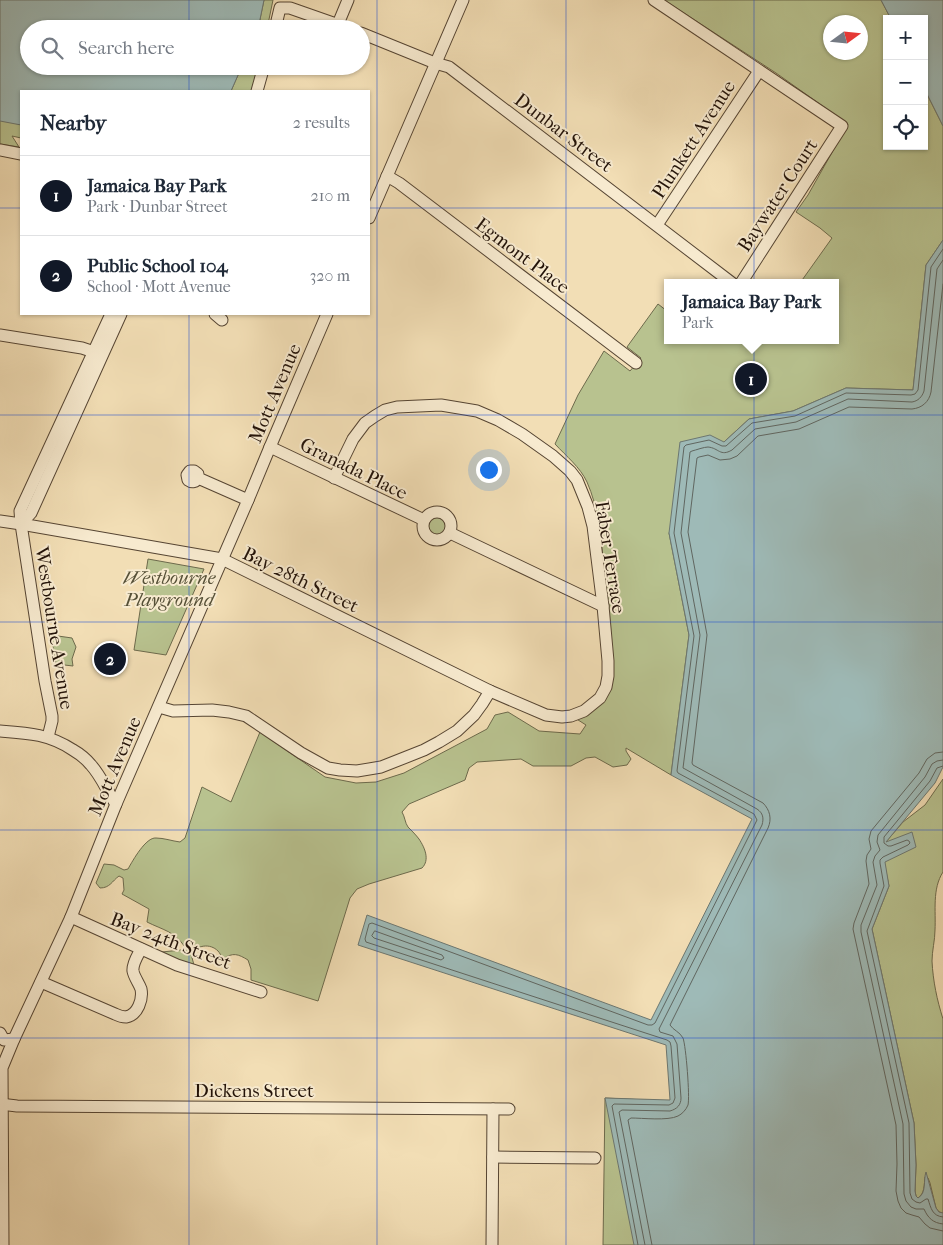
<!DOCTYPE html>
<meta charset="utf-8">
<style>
:root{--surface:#fff;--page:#f2f2f3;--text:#1f2937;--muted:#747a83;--line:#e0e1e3;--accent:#111827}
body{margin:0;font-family:"IM FELL French Canon",serif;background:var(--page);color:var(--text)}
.controls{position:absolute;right:15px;top:15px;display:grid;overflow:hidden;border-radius:0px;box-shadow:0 1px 4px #0004}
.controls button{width:45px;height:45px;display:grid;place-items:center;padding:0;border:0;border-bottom:1px solid var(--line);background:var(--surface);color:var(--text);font:25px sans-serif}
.compass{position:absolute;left:823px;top:15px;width:45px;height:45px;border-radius:50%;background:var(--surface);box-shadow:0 1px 4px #0004;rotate:75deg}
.you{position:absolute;left:488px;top:469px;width:18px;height:18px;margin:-12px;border:4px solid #fff;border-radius:50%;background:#1a73e8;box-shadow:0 0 0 8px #1a73e833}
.badge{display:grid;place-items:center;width:32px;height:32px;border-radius:50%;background:var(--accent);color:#fff;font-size:16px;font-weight:700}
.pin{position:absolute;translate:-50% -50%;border:2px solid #fff;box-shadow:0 1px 5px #0006}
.popup{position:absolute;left:664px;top:279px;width:175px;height:65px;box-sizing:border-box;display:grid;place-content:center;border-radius:0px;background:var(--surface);filter:drop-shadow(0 1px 4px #0005);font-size:16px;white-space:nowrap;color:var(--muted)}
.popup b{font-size:19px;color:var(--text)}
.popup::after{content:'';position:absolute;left:50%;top:100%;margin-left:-10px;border:10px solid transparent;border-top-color:var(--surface)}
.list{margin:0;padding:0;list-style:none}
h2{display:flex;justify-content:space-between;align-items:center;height:65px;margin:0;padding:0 20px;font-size:21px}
h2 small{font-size:16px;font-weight:400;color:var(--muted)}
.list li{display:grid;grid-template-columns:32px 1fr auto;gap:15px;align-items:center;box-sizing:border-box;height:80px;padding:0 20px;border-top:1px solid var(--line)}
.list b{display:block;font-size:19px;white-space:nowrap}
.list p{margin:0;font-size:16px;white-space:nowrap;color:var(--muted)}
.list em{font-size:16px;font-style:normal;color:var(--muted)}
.icon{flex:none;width:28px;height:28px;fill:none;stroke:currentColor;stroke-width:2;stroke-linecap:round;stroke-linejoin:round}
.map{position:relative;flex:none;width:943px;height:1245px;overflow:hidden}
.search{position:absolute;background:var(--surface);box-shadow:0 1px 4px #0004;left:20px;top:20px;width:350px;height:55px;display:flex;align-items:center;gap:12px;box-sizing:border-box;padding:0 18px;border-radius:28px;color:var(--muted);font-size:19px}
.panel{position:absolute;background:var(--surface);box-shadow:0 1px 4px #0004;left:20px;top:90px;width:350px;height:225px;border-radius:0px}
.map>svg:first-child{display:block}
</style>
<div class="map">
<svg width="943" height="1245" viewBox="0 0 943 1245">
<rect width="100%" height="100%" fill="#f2deb5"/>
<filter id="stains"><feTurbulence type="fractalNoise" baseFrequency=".004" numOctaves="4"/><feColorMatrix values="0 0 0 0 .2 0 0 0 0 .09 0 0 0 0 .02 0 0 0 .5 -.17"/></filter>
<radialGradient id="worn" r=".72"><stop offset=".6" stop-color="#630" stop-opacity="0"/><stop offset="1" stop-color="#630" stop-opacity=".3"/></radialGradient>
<g fill="#b8c28f" stroke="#6d6a4c" fill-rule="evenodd">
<polygon points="264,0 273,0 267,29 258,29"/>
<path d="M664,0h217l10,19h-4v127h37v-58l19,38v114l-17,25 -13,125 -67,-2 -53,23 -44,8 -25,23 -55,91 20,102 -18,140 -45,-27v3l5,8 -4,6 -14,2 -18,-10 -9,1 -15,8h-38l-12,-7 -44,3 -8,6 -4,12 -56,24 -7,8c3,5 3,11 6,15 4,4 8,8 11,12 6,9 11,21 3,29l-53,16 -12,5 -7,9 -32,103 -67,-21v-11l-3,-9c-10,-6 -15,-8 -25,-1 -2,-3 -3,-6 -5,-8 -8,-8 -21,-6 -27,3l3,11 -17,-5 -15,-8 19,-2 4,-3c-11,-16 -22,-17 -38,-25l2,-13 -27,-15 2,-4 -1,-12 -4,-2c-7,5 -9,12 -19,12l-4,-5 8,-19 10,1 10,5 4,-1c5,-9 18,-32 28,-31 8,0 16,3 24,4l5,-4 17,-51 29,15 29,-70 65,45 31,6 20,-1 28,-9 83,-44 8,-14 13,-3 31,19 41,3 6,-9 -11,-7 30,-22c0,-45 1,-90 -2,-134 -2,-27 -5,-55 -16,-80 -7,-15 -21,-26 -32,-38l23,-49 26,-44 26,20 11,-13 -14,-11 31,-43 9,7v29h168v-57h-35l32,-45 -12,-10 -24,-16 12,-17 40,-71 -72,-51zM830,22h30v30h-30z"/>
<polygon points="242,66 258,66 252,91 231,91"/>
<polygon points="0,119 21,123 21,138 12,136 19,147 0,144"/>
<circle cx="437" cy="526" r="9"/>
<polygon points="148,559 204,569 166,655 134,650"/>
<polygon points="51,635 72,638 76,647 72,659 73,666 56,664"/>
<path d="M943,779v93c-11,17 -7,39 -8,58 0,10 -3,21 -3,31 1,20 5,39 11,58v194l-4,-1 -3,-4 -6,-25 -2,-5 -3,-1c-1,8 0,16 -7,21l-2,-2 -1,-5 1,-26 -2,-42 -42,-194 17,-43 -5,-24 1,-19 18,-21 22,-17z"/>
<polygon points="605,1098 666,1101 683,1245 603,1245"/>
</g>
<g fill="#9ebab7" stroke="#6c7771">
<polygon points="0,0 264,0 258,29 29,29 29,66 242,66 231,91 21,91 21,125 0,121"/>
<polygon points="881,0 943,0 943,126 924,88 924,19 891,19"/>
<path d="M943,240v527l-8,16 -49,59 26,-10 4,15 -31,15 4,24 -17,43 42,194 2,42 -1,26 1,5 2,2c9,-5 5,-18 8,-26l10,36 3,4 4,1v32h-309l-29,-147 65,2 -4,-55 -308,-100 9,-30 284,105 101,-201 -81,-44 18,-140 -20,-102 11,-91 30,-7 14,7 25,-23 44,-8 53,-23 67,2 13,-125z"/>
</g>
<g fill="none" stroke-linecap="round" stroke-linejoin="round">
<g stroke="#606660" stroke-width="1">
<polyline points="943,752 935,753 927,759 919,773 871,831 869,839 871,849 867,855 866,861 869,884 854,923 853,929 896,1125 897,1164 896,1191 898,1201 901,1208 906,1213 912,1215 919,1217 925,1224 930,1228 943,1231"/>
<path d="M943,760l-6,1 -5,3 -7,13 -47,58 -1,7 3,8 -5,6 -2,6 4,23 -16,40v7l42,192 1,70 2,7 5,6 5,2h8c4,9 9,14 19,15"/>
<path d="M943,766l-6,2 -7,13 -46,56v6l4,3h3l16,-6 2,1 1,2 -2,2 -25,12 -3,3v3l4,23 -17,45 42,192 1,70 2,6 4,3 4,1 6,-4h2c3,9 4,17 15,18"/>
<polygon points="375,931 442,955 444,958 441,960 374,938 372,936"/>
<polyline points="638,1245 612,1106 614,1104 669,1105 673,1103 675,1098 671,1046 670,1042 667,1040 366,942 365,939 369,924 372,923 648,1025 652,1025 655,1023 757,820 754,814 678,773 677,771 694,636 674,533 684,447 686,445 709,440 722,446 726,446 752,423 795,416 846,393 911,395 915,394 918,390 931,267 943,249"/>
<path d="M645,1245l-26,-133 3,-2 48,1c7,-2 11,-6 11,-13l-4,-54 -4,-8 -13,-4 -1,-3 103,-204c2,-7 1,-12 -5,-16l-72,-40 -2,-1 17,-133 -19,-102 9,-81 2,-1c4,-1 12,-4 16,-4 11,1 12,10 24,3l23,-21 41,-7 52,-23 64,3c6,-1 10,-5 12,-11l13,-122 6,-9"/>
<path d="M652,1245l-24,-125 3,-2c11,0 37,3 47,-2 4,-2 8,-6 10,-11 2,-8 -2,-59 -5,-67 -3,-6 -10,-8 -13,-13l98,-197c4,-9 2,-18 -5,-25l-70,-38 -1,-2 15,-128 -19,-103 9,-74 2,-1 9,-2 12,5 10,-1 7,-3 21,-20 41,-7 50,-22 63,2c10,-1 17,-7 19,-17l12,-108"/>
</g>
<g stroke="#564533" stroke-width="13">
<g id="minor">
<polyline points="654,0 842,126 741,283"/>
<polyline points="338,24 348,0"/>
<polyline points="275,29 280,8 290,8 350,29"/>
<polyline points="361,33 435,63 449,67 732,283"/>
<polyline points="257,91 264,66"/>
<polyline points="0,150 21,154"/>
<polyline points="387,176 399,183 636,363"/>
<polyline points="369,218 463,0"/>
<polyline points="657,225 759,71"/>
<polyline points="215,314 222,320"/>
<polyline points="0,335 82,348 94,352 101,355"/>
<polyline points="270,447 424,520"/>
<path d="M198,478c-2,4 -6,5 -10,2l-1,-5 3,-4h4l4,3v4l50,22"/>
<circle cx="437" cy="526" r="14"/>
<polyline points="0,521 21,524 222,559 490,691 546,715 562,717 571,716 584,711 600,698 606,687 608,676 608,661 603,606 593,526 588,507 577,480 570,471 553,456 522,434 498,420 477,411 441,405 397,407 385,410 375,416 365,423 353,439 334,478"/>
<polyline points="21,524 31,513 121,314"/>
<polyline points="450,533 603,606"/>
<polyline points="159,707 173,711 212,710 229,712 246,716 301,753 328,768 340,770 357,771 381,767 424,750 439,742 457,731 474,715 482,704 490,691"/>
<path d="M0,731c28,2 49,3 73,19 7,4 13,9 18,15 10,11 16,26 25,39"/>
<polyline points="48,737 52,721 52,716 45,681 21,524 20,511 111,314"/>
<polyline points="71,917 177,965 261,992"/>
<path d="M41,982l74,32c4,2 7,3 11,3 12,-2 17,-18 15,-28 -2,-6 -7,-12 -8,-18 -1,-7 5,-16 8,-22"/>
<polyline points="0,1033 4,1040 14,1039"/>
<polyline points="0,1104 17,1106 509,1109"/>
<polyline points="493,1157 595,1158"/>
<polyline points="3,1245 2,1068 14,1039 71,917 116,804 248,500 270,447 327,314"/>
<polyline points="492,1245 493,1109"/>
</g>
</g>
<use href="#minor" stroke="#f7eacf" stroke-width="11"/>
</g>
<path fill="none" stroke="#1d4ed8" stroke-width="1" stroke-opacity="0.55" d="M189,0v29M377,0v1245M566,0v1245M754,0v1245M189,66v25M0,208h21M369,208h574M189,314v931M0,415h943M0,622h943M0,830h943M0,1038h943"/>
<g text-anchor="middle" stroke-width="4" stroke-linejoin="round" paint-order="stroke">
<g font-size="19" fill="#221208" stroke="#f7eacf">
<text transform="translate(564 132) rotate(37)" y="7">Dunbar Street</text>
<text transform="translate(693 139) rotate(-57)" y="7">Plunkett Avenue</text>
<text transform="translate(777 195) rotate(-57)" y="7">Baywater Court</text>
<text transform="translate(523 255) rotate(37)" y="7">Egmont Place</text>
<text transform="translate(274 393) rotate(-67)" y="7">Mott Avenue</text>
<text transform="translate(354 468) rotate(26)" y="7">Granada Place</text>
<text transform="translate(611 557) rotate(81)" y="7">Faber Terrace</text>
<text transform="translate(301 579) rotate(26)" y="7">Bay 28th Street</text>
<text transform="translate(55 628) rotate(81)" y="7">Westbourne Avenue</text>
<text transform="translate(114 766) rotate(-67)" y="7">Mott Avenue</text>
<text transform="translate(171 940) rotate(21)" y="7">Bay 24th Street</text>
<text x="254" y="1097">Dickens Street</text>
</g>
<g font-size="19" font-style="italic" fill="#565037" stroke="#f7eacf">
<text x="169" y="584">Westbourne<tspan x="169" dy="22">Playground</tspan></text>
</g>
</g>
<rect width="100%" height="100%" filter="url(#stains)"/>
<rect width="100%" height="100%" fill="url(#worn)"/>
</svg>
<div class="controls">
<button>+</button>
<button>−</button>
<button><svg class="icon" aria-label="locate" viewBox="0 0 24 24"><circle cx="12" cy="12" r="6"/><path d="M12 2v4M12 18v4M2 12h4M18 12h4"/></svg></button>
</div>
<svg class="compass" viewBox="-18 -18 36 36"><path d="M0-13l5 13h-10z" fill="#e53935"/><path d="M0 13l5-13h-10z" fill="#747a83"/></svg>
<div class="you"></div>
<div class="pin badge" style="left:751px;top:379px">1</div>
<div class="popup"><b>Jamaica Bay Park</b>Park</div>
<div class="pin badge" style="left:110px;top:659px">2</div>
<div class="search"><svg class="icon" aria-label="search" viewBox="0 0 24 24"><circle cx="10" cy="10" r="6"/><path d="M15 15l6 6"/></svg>Search here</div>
<section class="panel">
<h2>Nearby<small>2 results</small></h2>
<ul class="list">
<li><span class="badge">1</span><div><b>Jamaica Bay Park</b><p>Park · Dunbar Street</p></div><em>210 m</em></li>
<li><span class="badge">2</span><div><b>Public School 104</b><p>School · Mott Avenue</p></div><em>320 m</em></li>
</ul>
</section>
</div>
